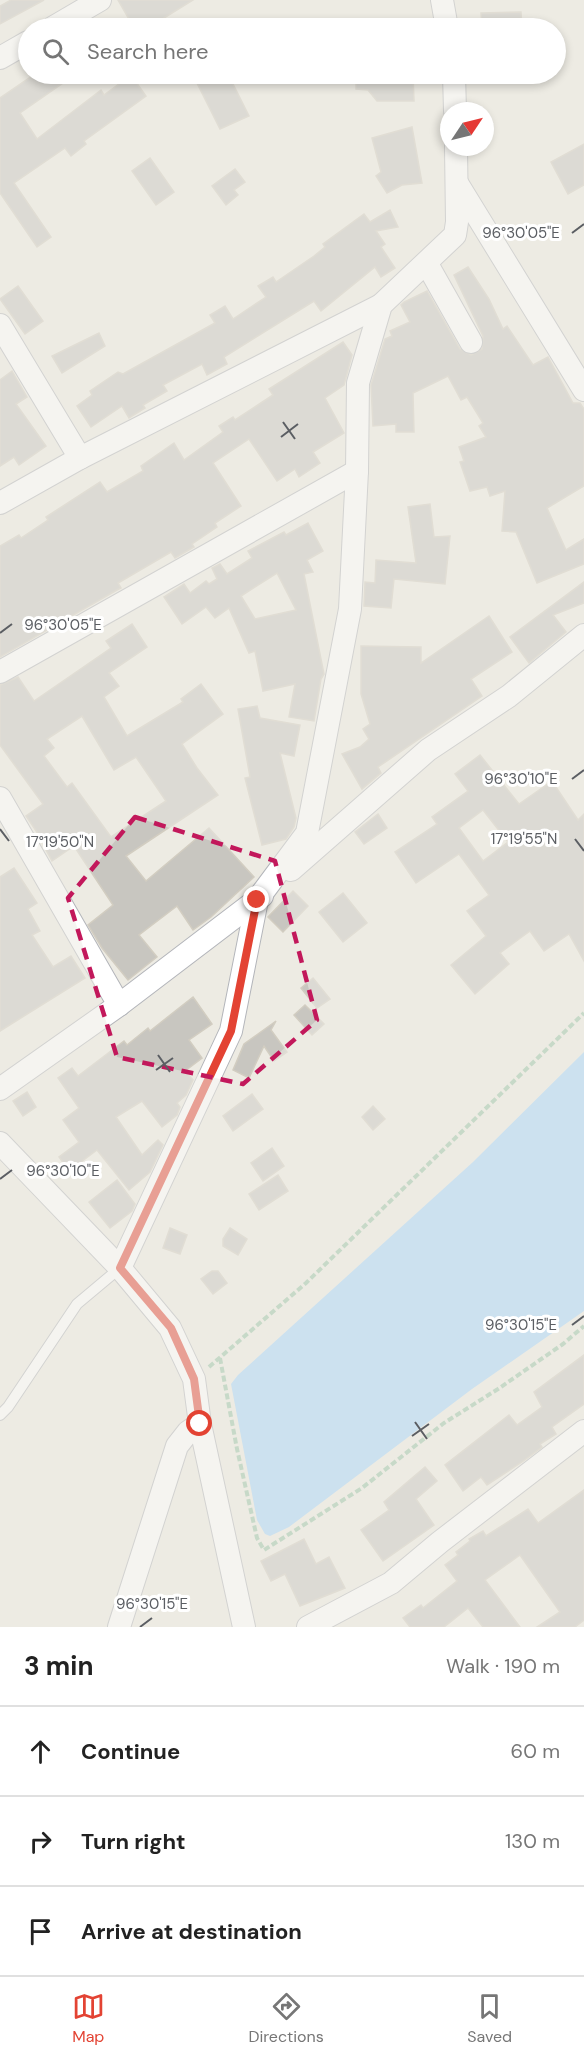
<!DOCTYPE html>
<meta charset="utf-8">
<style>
:root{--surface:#fff;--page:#f6f6f6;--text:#222;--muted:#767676;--line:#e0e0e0;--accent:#e34333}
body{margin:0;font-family:"DM Sans",sans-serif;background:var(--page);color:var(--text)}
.compass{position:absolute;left:440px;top:102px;width:54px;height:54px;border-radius:50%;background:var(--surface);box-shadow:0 3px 9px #0003;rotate:55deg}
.stop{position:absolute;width:18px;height:18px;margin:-14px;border:4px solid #e34333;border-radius:50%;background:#fff}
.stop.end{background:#e34333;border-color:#fff;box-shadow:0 2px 6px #0008}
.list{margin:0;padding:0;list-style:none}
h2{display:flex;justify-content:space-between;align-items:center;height:78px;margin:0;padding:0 24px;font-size:26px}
h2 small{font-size:20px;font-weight:400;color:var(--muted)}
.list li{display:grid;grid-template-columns:39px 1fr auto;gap:18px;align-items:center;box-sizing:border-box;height:90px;padding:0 24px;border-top:2px solid var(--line)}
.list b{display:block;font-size:22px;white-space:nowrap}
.list em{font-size:20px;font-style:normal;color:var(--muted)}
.icon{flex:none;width:33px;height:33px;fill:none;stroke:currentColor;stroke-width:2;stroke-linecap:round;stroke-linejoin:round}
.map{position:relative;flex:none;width:584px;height:1627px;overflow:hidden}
.search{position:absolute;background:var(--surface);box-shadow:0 3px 9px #0003;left:18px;right:18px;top:18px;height:66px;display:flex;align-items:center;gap:15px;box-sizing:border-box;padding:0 21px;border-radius:33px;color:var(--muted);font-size:22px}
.sheet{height:348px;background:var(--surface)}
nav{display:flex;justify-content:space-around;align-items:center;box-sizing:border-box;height:84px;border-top:2px solid var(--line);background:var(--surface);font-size:16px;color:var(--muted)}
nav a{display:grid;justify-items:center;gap:3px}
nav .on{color:var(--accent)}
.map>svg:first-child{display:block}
</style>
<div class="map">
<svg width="584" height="1627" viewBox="0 0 584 1627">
<rect width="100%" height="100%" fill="#edebe3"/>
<polygon fill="#a4d5fc" points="584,1052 584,1311 472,1389 289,1527 270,1536 265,1534 257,1520 231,1384 238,1375 473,1162"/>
<g fill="#c8c6c0" stroke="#d2cdc1" stroke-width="1.5" fill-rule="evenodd">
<polygon points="11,0 44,0 0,24 0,6"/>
<polygon points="118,0 193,0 148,28 134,28"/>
<polygon points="521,12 522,28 482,28 481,13"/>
<polygon points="35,74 76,74 20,113 37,139 101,90 104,95 131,75 146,96 84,141 86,144 71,156 65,148 14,183 51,237 37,247 0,193 0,98"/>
<polygon points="216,74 228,74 249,116 220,129 197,83"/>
<polygon points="356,74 413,74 414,101 377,101 368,90 356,89"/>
<polygon points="412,127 422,183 402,185 387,193 376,176 381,172 372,138"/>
<polygon points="584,144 584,185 568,194 551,162"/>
<polygon points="150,158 174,192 156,205 132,171"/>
<polygon points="235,169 245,182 234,190 238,195 226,205 212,186"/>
<polygon points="390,210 398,227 376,231 385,244 381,247 395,268 381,277 375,267 321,311 314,301 224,357 227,364 207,375 202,364 163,385 167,391 143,405 145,408 129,418 122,406 91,427 77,406 92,395 90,391 118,372 123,374 215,323 210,315 225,306 233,319 266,297 258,286 273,277 276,282 314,256 325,247 323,244 364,214 370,222"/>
<polygon points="468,267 489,299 503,329 507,326 533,365 548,357 573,403 580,403 584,409 584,486 547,508 566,550 584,539 584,564 537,583 516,532 502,531 505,491 490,496 487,487 470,491 460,462 464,461 459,447 486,437 479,426 483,423 467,397 461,400 448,376 413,393 414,432 396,432 396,424 373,426 371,385 385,339 392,336 390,331 410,322 401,305 404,302 427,291 460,349 471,355 482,349 483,336 454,275"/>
<polygon points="18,286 43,321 25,334 0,299"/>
<polygon points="99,333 105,346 62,373 52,356"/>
<polygon points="343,342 352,355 344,385 325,398 344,433 313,452 320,463 299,477 295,469 277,481 249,439 213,463 241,506 215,523 217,527 192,544 194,547 175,558 171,552 118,583 121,588 117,590 0,657 0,546 19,535 21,538 48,520 46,517 100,482 107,492 143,471 141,466 174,443 184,460 223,432 219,426 233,417 235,420 273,395 269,389"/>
<polygon points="12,371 27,397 16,404 46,446 19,465 14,457 0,466 0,380"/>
<polygon points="430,504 434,537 450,536 445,584 394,579 391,608 364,606 365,582 375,583 376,560 416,563 408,507"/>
<path d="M308,523l15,28 -16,9 6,12 -9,2 20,100 -3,5 -7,42 -25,-4 6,-33 -32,7 -8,-40 -6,2 -20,-45 -14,10 -9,-11 -24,17 -18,-27 20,-13 6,9 16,-12 3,3 8,-5 -5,-11 8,-4 7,10 25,-16 -4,-7 36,-19 2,3zM277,573l19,37 -41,9 -14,-23z"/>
<polygon points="584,582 584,603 553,615 566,632 529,663 510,637"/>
<polygon points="489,616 512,652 471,679 482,696 378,767 381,773 362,789 342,754 360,747 369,739 363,729 370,724 361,694 361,646 421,647 421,663"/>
<path d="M132,624l15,23 -38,26 10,13 -15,11 23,39 56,-34 -2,-3 20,-15 22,30 -41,30 15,24 21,27 -92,61 20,25 63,-53 45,49 -43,40 -18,13 -16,-24 -38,29 18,22 -29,23 -26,-32 -14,-23 25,-20 -39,-59 -22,15 -7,-13 2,-1 -21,-31 17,-12 -43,-59v-60l18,-8 16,24 77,-53 -5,-7zM82,716l32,54 22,-13 30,44 -55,36 -39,-54 -5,4 -23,-31 10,-8 -7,-9z"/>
<polygon points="257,706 260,718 300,725 294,756 280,753 296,818 294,827 286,839 262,845 245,778 250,777 238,709"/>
<path d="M480,755l39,49 33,-23 26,39 6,-6v147l-15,-27 -25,17 -14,-20 -30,22 9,11 -34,30 -24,-29 35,-29 -19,-25 22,-16 -30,-41 -43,29 -21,-31 42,-28 -5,-7 36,-26 -13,-17zM483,810l25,32 -25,19 -24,-33z"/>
<polygon points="378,814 387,828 364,844 355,832"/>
<polygon points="14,868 37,903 28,909 40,931 32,935 53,967 71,956 85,978 0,1031 0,877"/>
<polygon points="293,891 308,906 283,932 268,917"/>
<polygon points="343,893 367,923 343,942 319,912"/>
<polygon points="313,978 330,999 317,1008 301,988"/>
<polygon points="193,997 212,1024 189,1040 202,1058 185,1071 193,1080 186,1095 177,1103 180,1107 177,1115 162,1127 142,1101 116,1117 142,1155 158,1140 163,1145 150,1172 129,1190 97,1150 69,1171 59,1157 79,1142 63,1120 79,1108 58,1078 72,1068 78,1076 124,1041 127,1045 148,1028 150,1031"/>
<polygon points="305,1005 324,1024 312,1035 294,1015"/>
<polygon points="276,1021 271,1030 287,1052 274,1061 264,1046 249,1078 233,1070 244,1044"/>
<polygon points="27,1092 36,1107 23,1116 13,1101"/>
<polygon points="252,1094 263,1109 233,1131 223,1116"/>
<polygon points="373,1106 385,1119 373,1130 362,1117"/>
<polygon points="272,1148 284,1166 263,1181 251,1163"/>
<polygon points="278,1175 288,1191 259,1210 249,1194"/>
<polygon points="117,1180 135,1204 132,1211 110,1228 89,1202"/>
<polygon points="170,1228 187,1235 180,1254 163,1248"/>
<polygon points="230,1228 247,1239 238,1255 223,1246 223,1239"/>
<polygon points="212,1271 218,1271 227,1283 213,1294 201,1279"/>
<polygon points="584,1355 584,1404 552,1427 556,1434 540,1444 542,1447 522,1462 487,1485 481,1477 463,1491 445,1465 509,1415 517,1425 542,1407 534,1392"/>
<polygon points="425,1467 437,1481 416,1499 434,1525 383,1561 361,1530 389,1510 384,1502"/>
<polygon points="584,1490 584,1620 575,1627 537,1627 560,1612 520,1555 485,1580 520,1627 483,1627 468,1608 444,1627 410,1627 403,1618 421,1605 423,1608 457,1581 445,1565 458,1555 456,1552 470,1541 469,1539 483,1531 486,1536 528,1509 538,1523"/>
<polygon points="304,1539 316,1564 329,1557 345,1588 300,1606 285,1574 271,1581 261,1561"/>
</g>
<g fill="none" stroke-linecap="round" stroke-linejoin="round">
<g stroke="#b3b5ba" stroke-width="12">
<polyline id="service" points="0,1415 8,1407 77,1304 120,1268"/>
</g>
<g stroke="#b3b5ba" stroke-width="24">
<g id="minor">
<polyline points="442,0 447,28"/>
<polyline points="52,28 100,0"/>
<polyline points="0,58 28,42"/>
<polyline points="454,74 455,111"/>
<polyline points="457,183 584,390"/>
<polyline points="427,264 471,342"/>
<polyline points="0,325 80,458"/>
<polyline points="0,503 80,458 381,305"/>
<polyline points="0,672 357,471"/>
<polyline points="0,798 119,1005"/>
<polyline points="291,870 428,750 509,696 584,635"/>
<polyline points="0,1089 119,1005 262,896"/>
<polyline points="0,1143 120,1268"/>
<polyline points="200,1424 244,1627"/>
<polyline points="119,1627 177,1446 188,1432 200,1424 194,1379 170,1328 120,1268 231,1031 257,900 307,833 350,609 357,471 358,383 381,305 455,235 457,222 456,147"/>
<polyline points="308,1627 391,1583 440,1542 584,1431"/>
</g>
</g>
<g stroke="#9ac4a6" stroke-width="4" stroke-dasharray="6 3" stroke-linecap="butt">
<polyline points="220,1358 237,1449 257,1538 264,1550 362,1488 444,1423 498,1389 563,1344 584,1326"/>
<polyline points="209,1367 306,1283 584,1013"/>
</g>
<use href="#service" stroke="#fff" stroke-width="10"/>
<use href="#minor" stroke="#fff" stroke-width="22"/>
</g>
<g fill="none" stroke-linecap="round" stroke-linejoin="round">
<polyline stroke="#e34333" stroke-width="8" points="200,1424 194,1379 171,1328 120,1268 231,1031 257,900"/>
</g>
<path d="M0 0H584V1627H0ZM135,817l140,44 42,159 -74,64 -126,-27 -49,-159z" fill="#edebe3" fill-opacity=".55" fill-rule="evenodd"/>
<path fill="none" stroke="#c2185b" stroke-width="4.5" stroke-dasharray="12 8" stroke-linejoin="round" d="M135,817l140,44 42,159 -74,64 -126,-27 -49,-159z"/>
<path fill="none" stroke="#5b5e63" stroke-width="2" d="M572,233l12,-9M283,422l12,17M281,437l17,-13M0,633l12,-9M572,779l12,-9M0,829l9,12M575,839l9,12M158,1055l12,17M156,1070l17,-12M0,1179l12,-9M572,1325l12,-9M415,1422l12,17M412,1436l17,-12M140,1627l12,-9"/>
<g font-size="15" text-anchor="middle" fill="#5b5e63" stroke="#fff" stroke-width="6" stroke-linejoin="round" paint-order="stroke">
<text x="521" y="238">96°30'05"E</text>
<text x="63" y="630">96°30'05"E</text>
<text x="521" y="784">96°30'10"E</text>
<text x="524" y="844">17°19'55"N</text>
<text x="60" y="847">17°19'50"N</text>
<text x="63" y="1176">96°30'10"E</text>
<text x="521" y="1330">96°30'15"E</text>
<text x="152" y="1609">96°30'15"E</text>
</g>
</svg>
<svg class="compass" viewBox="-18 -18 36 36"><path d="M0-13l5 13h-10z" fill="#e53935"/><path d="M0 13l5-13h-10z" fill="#767676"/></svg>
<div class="stop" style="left:200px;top:1424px"></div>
<div class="stop end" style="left:257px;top:900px"></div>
<div class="search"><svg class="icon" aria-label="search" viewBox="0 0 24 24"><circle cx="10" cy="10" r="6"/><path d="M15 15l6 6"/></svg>Search here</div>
</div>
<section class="sheet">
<h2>3 min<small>Walk · 190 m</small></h2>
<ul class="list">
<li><svg class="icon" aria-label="ahead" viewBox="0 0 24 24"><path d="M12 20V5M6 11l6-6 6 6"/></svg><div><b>Continue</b></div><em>60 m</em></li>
<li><svg class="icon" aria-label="right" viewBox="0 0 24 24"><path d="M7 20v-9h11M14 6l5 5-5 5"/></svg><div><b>Turn right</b></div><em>130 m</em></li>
<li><svg class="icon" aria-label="arrive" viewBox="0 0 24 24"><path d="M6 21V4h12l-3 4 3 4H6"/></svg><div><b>Arrive at destination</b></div></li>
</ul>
</section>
<nav>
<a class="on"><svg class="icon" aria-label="map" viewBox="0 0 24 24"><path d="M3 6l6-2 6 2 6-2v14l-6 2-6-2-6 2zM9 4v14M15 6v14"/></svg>Map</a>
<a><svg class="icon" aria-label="directions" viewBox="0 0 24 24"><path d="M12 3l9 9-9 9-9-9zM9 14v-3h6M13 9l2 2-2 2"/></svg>Directions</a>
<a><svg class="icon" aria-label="saved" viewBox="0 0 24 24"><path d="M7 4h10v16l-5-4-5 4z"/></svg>Saved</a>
</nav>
